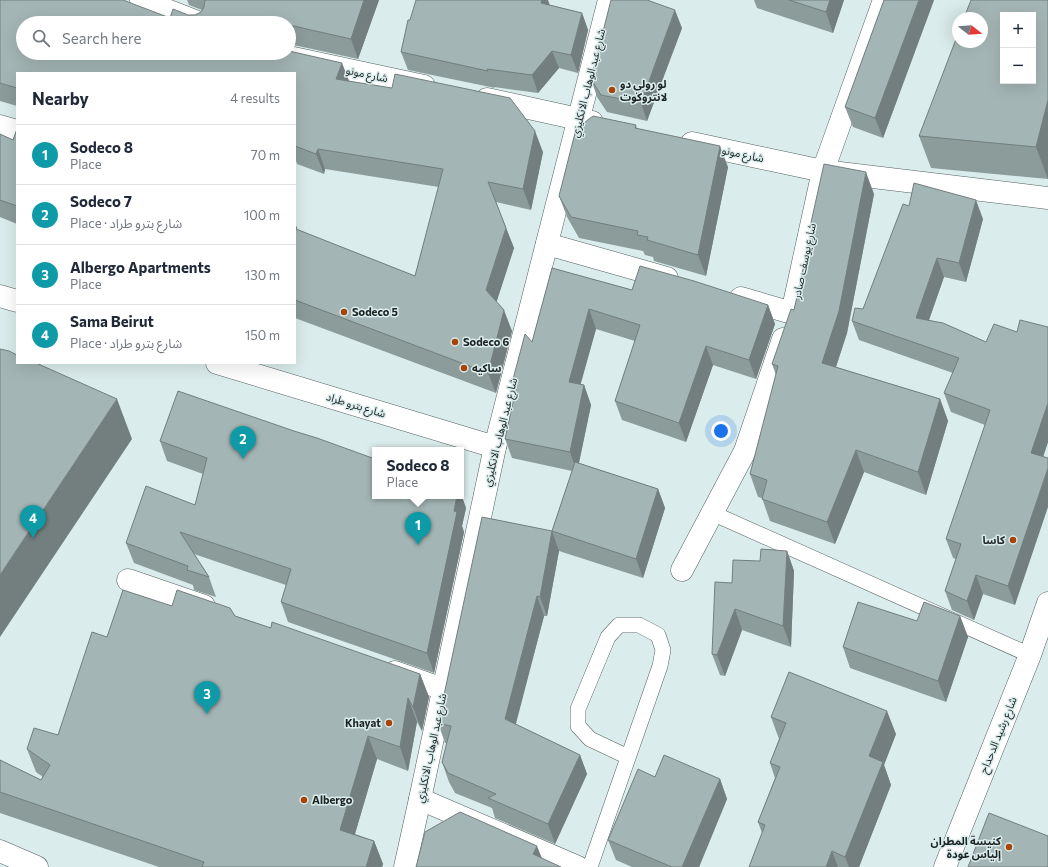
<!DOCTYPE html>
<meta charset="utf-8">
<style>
:root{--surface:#fff;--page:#f6f6f7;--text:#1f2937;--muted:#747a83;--line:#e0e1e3;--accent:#a7440a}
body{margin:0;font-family:Commissioner,"Noto Sans Arabic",sans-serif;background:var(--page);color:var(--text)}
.controls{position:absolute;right:12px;top:12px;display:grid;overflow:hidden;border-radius:0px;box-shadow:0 4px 16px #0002}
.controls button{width:36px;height:36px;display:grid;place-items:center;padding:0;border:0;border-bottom:1px solid var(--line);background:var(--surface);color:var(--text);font:20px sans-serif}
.compass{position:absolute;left:952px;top:12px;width:36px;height:36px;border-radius:50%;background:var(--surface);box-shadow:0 4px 16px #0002;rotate:107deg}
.you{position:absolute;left:721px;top:431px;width:14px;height:14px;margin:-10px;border:3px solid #fff;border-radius:50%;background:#1a73e8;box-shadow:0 0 0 6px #1a73e833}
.badge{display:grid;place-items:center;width:26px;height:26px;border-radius:50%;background:var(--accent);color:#fff;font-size:13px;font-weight:700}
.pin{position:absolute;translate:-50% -33px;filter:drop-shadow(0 1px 2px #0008)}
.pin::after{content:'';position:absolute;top:21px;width:14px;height:12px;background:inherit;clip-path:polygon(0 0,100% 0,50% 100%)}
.popup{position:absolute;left:372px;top:447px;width:92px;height:52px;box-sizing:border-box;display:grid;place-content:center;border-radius:0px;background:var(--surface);filter:drop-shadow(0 1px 3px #0005);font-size:13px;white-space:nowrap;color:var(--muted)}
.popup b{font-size:15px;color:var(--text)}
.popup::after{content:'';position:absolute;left:50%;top:100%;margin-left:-8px;border:8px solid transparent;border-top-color:var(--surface)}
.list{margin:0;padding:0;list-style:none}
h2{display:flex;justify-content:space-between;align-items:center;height:52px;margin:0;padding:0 16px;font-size:17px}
h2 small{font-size:13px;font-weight:400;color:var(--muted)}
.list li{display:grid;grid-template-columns:26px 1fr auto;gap:12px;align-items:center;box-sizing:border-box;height:60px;padding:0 16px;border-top:1px solid var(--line)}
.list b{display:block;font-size:15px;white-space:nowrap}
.list p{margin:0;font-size:13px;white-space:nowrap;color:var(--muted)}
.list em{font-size:13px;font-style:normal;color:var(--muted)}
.icon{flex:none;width:22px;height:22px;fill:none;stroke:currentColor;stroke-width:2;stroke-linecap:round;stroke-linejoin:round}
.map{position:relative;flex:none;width:1048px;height:867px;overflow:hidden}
.search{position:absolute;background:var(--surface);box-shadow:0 4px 16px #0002;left:16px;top:16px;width:280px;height:44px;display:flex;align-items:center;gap:10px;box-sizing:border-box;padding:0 14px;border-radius:22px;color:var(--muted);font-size:15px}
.panel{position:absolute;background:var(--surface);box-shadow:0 4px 16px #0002;left:16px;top:72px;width:280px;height:292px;border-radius:0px}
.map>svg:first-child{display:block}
</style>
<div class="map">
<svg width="1048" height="867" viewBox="0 0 1048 867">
<rect width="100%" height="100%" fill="#daeceb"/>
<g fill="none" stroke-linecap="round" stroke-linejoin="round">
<g stroke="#526261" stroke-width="16">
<g id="service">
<polyline points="712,513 1030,655"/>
<polyline points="590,867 660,666 663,650 658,635 639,625 619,625 608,637 578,709 578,726 590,739 628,757"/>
</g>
</g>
<g stroke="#526261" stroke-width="23">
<g id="pedestrian">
<polyline points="0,126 17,131"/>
<polyline points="682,570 745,451 783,339"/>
<polyline points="128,580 204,606"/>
<polyline points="395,672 443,689"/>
</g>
</g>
<g stroke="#526261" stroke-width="23">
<g id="minor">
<polyline points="141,0 200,23"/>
<polyline points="277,53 284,56 424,86"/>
<polyline points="487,99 592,122"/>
<polyline points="692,143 823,171 1048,198"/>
<polyline points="547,244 667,278"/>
<polyline points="0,296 17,301"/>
<polyline points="741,298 792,313 823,171 884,0"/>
<polyline points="217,363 495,447"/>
<polyline points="420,799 578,867"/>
<polyline points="0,851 37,867"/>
<polyline points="405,867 420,799 495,447 609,0"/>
<polyline points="945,867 1030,655 1048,603"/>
</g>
</g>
<use href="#service" stroke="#fff" stroke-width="15"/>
<use href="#pedestrian" stroke="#fff" stroke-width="22"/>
<use href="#minor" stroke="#fff" stroke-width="22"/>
</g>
<g fill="#8c9c9b">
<polygon points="0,0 170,18 188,15 195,15 201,12 202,10 189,5 187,0 379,0 358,59 289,44 289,23 23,23 349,82 543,152 531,210 496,202 514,248 496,302 512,331 496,393 295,318 295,227 298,230 415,276 439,187 325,169 324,174 297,164 295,157 295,73 17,73 17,106 0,101"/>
<polygon points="754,0 844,0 833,33 757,8"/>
<polygon points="884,0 934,0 883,138 853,127 845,107"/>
<polygon points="1048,0 1048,179 931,168 919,136"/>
<polygon points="550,5 582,13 588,30 578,73 559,68 538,93 494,87 495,88 408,70 401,52 410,20"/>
<polygon points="682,28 647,121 607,112 597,97 591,79"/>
<polygon points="636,125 637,129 728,167 706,276 654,261 653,257 645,255 643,251 579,238 567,217 559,196"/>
<polygon points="17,129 17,224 0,217 0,134 13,140"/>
<polygon points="874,194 847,333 836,367 940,399 948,421 926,495 864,472 835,544 770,521 762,498 758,497 750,474 776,375 772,364 794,310 812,231 810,227"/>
<polygon points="909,206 983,219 966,282 944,277 929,320 986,342 1017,332 1048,327 1048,442 1043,457 1015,605 983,594 974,620 952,610 945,591 956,559 953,558 946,539 985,425 951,412 944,393 953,373 859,340 852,321 863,309"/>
<polygon points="552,268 632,290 768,305 775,324 756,379 713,365 686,442 622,420 615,401 635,341 596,329 580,384 584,385 591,405 579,463 658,489 665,508 643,578 559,551 547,616 544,616 515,724 580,755 587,774 555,844 495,818 492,808 455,793 449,782 442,762 447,743 445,743 438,723 552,531 572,471 512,458 505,439 515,391 512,383 532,342"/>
<polygon points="160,441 461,496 461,494 466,508 462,526 464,532 434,673 288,622 281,602 286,585 194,554 209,577 216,597 194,590 193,585 134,563 126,543 195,505 203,474 167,461"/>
<polygon points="787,551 794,571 791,647 742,630 725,676 720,675 712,654 732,583 760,561"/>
<polygon points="172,606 235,616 271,628 420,674 429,697 422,731 417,722 408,771 377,759 355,834 374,841 383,864 382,867 159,867 0,813 0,760 41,780 43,777 36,772 27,749 58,735 107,637"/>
<polygon points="960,616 968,637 946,702 850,668 843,647 917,621"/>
<polygon points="771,717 896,734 884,765 891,785 859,867 749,867 762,833 758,822 775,778 770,763 779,739"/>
<polygon points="655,777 720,779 727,799 699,867 632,867 616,860 608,840"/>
</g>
<g fill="#727f7e">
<polygon points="364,0 379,0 358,59 351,39"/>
<polygon points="542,0 548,0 551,8 541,3"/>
<polygon points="830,0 844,0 833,33 826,12"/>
<polygon points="919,0 934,0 883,138 875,118"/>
<polygon points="675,10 682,28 647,121 641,103"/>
<polygon points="582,13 588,30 578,73 571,55"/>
<polygon points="552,51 559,68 538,93 532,75"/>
<polygon points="342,63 350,83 336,79"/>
<polygon points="1048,100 1048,179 1036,147"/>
<polygon points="535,131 543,152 531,210 523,189"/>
<polygon points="720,146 728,167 706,276 698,255"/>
<polygon points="318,149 325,169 324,174 316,154"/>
<polygon points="866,172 874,194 847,333 830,385 822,363"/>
<polygon points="976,200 983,219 966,282 959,263"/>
<polygon points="506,228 514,248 494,310 486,290"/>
<polygon points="937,258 944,277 923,337 916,318"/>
<polygon points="768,305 775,324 756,379 749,360"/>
<polygon points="589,309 596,329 576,401 569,382"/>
<polygon points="504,310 512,331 496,393 488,373"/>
<polygon points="706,346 713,365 686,442 679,423"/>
<polygon points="584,385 591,405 577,472 570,452"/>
<polygon points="117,399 132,439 0,637 0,575"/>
<polygon points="940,399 948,421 926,495 918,472"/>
<polygon points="1048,403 1048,442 1038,472 1031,453"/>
<polygon points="856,450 864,472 835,544 827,522"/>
<polygon points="1048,468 1048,507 1015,605 1008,586"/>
<polygon points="658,489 665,508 643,578 636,559"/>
<polygon points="461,494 466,508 462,526 464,532 434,673 427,653 454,511 457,496 461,496"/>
<polygon points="552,531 559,551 547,616 540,597"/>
<polygon points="787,551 794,571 791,647 783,626"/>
<polygon points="976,575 983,594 974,620 967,601"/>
<polygon points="537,596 544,616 512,739 505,719"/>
<polygon points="735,609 742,630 725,676 717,655"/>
<polygon points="960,616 968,637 946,702 938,681"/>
<polygon points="420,674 429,697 422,731 413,707"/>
<polygon points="408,698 417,722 408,771 400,747"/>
<polygon points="887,711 896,734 884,765 891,785 859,867 849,867 845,857 869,756"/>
<polygon points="368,736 377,759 349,854 340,830"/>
<polygon points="580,755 587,774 555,844 548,824"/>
<polygon points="720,779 727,799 699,867 682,867"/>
<polygon points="374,841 383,864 382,867 366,867"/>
<polygon points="537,846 545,866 533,854"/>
<polygon points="832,851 838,867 826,867"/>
</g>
<g fill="#a3b5b4" stroke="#727f7e" fill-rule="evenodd">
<polygon points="0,0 123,0 170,18 173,9 188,15 195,15 201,12 204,7 205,0 364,0 351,39 289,25 289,23 280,23 269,20 262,23 23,23 23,53 289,53 289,51 342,63 336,79 392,88 395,74 510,98 535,131 523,189 488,182 506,228 486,290 504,310 488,373 295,300 295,227 297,227 296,229 415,276 443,169 318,149 316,154 295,146 295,73 17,73 17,88 0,83"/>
<polygon points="416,0 542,0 541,3 582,13 571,55 552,51 532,75 487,69 488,71 401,52 408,20 410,20"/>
<polygon points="611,0 647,0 675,10 641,103 601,95 591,79"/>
<polygon points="789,0 830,0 826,12"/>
<polygon points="884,0 919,0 875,118 845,107"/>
<path d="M971,0h77v100l-12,47 -117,-11 39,-102v8h24v-24h-18zM1003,15h30v66h-30z"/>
<polygon points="593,116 636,125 635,128 720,146 698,255 647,240 648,237 637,235 638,231 571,217 559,196 576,129"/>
<polygon points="17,129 17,206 0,200 0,134 13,140"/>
<polygon points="824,164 866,172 839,311 822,363 940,399 918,472 856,450 827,522 762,499 767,480 750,474 778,366 772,364 791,309 794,310 812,228 810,227"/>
<polygon points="914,183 976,200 959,263 937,258 916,318 943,323 986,342 994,324 1017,332 1020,320 1048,327 1048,403 1031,453 1048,458 1048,468 1008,586 976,575 967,601 945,591 961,544 946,539 990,410 944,393 959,358 852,321 855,308 863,309 903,204 909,206"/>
<polygon points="640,266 694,281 768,305 749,360 706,346 679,423 615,401 640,325 589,309 569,382 584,385 570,452 505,439 517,384 512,383 525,334 532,342 552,268 632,290"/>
<polygon points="0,349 9,351 17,355 17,363 36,363 117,399 0,575"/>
<polygon points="178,391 294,431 317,438 375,459 375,496 457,496 454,511 457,512 427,653 281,602 291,569 180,532 209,577 187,570 188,566 126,543 146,486 195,505 207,458 160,441"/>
<polygon points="575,462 658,489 636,559 552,531 540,597 537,596 505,719 580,755 548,824 488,798 496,794 448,773 442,762 451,726 438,723 482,517 552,531"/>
<polygon points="761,549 787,551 783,626 735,609 717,655 712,654 715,582 732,583 733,560 760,561"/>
<polygon points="123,590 172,606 177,590 230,608 235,616 271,628 272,622 420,674 413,707 408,698 400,747 368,736 340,830 374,841 366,867 202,867 204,862 0,792 0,760 41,780 50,765 27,749 34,728 58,735 92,632 107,637"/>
<polygon points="858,602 917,621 924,602 960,616 938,681 843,647"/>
<polygon points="789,672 887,711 869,756 883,762 845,857 832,851 826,867 749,867 765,825 758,822 780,767 770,763 786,723 771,717"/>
<polygon points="664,755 720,779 682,867 672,867 608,840 638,769 655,777"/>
<polygon points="460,812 537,846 533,854 561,867 416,867 425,832"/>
<polygon points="989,813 1048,836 1048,867 968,867"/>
</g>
<g fill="#a7440a" stroke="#daeceb" stroke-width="1.5">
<circle cx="612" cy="90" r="4"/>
<circle cx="344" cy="312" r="4"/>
<circle cx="455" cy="342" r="4"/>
<circle cx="464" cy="368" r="4"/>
<circle cx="1013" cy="540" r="4"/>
<circle cx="389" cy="723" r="4"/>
<circle cx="304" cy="800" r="4"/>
<circle cx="1009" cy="847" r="4"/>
</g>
<g text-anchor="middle" stroke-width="3" stroke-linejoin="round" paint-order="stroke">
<g font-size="11" fill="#1c2323" stroke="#daeceb">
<text transform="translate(367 74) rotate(12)" y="4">شارع مونو</text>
<text transform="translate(588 83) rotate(-76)" y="4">شارع عبد الوهاب الانكليزي</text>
<text transform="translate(743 154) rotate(12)" y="4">شارع مونو</text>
<text transform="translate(804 261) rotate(-78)" y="4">شارع يوسف صادر</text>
<text transform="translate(356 405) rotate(17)" y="4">شارع بترو طراد</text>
<text transform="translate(500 432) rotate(-76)" y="4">شارع عبد الوهاب الانكليزي</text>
<text transform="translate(998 735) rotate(-68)" y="4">شارع رشيد الدحداح</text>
<text transform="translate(431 748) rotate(-78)" y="4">شارع عبد الوهاب الانكليزي</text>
</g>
<g font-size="11" font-weight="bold" fill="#1c2323" stroke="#daeceb" text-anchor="start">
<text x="620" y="88">لو رولي دو<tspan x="620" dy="13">لانتروكوت</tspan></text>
<text x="352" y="316">Sodeco 5</text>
<text x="463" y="346">Sodeco 6</text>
<text x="472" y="372">ساكيه</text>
<text x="1005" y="544" text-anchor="end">كاسا</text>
<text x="381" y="727" text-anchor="end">Khayat</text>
<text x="312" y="804">Albergo</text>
<text x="1001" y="845" text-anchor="end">كنيسة المطران<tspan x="1001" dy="13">إلياس عودة</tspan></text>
</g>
</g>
</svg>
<div class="controls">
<button>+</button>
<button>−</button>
</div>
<svg class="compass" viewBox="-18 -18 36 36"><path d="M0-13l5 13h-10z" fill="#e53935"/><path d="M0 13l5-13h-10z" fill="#747a83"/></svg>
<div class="you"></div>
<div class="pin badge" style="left:418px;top:545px;background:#0f9aa8">1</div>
<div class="popup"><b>Sodeco 8</b>Place</div>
<div class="pin badge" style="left:243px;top:459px;background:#0f9aa8">2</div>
<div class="pin badge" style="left:207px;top:714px;background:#0f9aa8">3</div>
<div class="pin badge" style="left:33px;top:538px;background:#0f9aa8">4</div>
<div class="search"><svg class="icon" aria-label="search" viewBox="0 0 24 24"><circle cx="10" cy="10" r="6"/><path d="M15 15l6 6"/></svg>Search here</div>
<section class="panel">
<h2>Nearby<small>4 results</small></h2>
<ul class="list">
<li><span class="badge" style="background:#0f9aa8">1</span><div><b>Sodeco 8</b><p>Place</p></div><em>70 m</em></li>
<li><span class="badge" style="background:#0f9aa8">2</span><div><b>Sodeco 7</b><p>Place · شارع بترو طراد</p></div><em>100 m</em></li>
<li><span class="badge" style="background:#0f9aa8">3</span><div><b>Albergo Apartments</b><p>Place</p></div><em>130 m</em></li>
<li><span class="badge" style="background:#0f9aa8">4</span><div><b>Sama Beirut</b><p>Place · شارع بترو طراد</p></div><em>150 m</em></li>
</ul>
</section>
</div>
